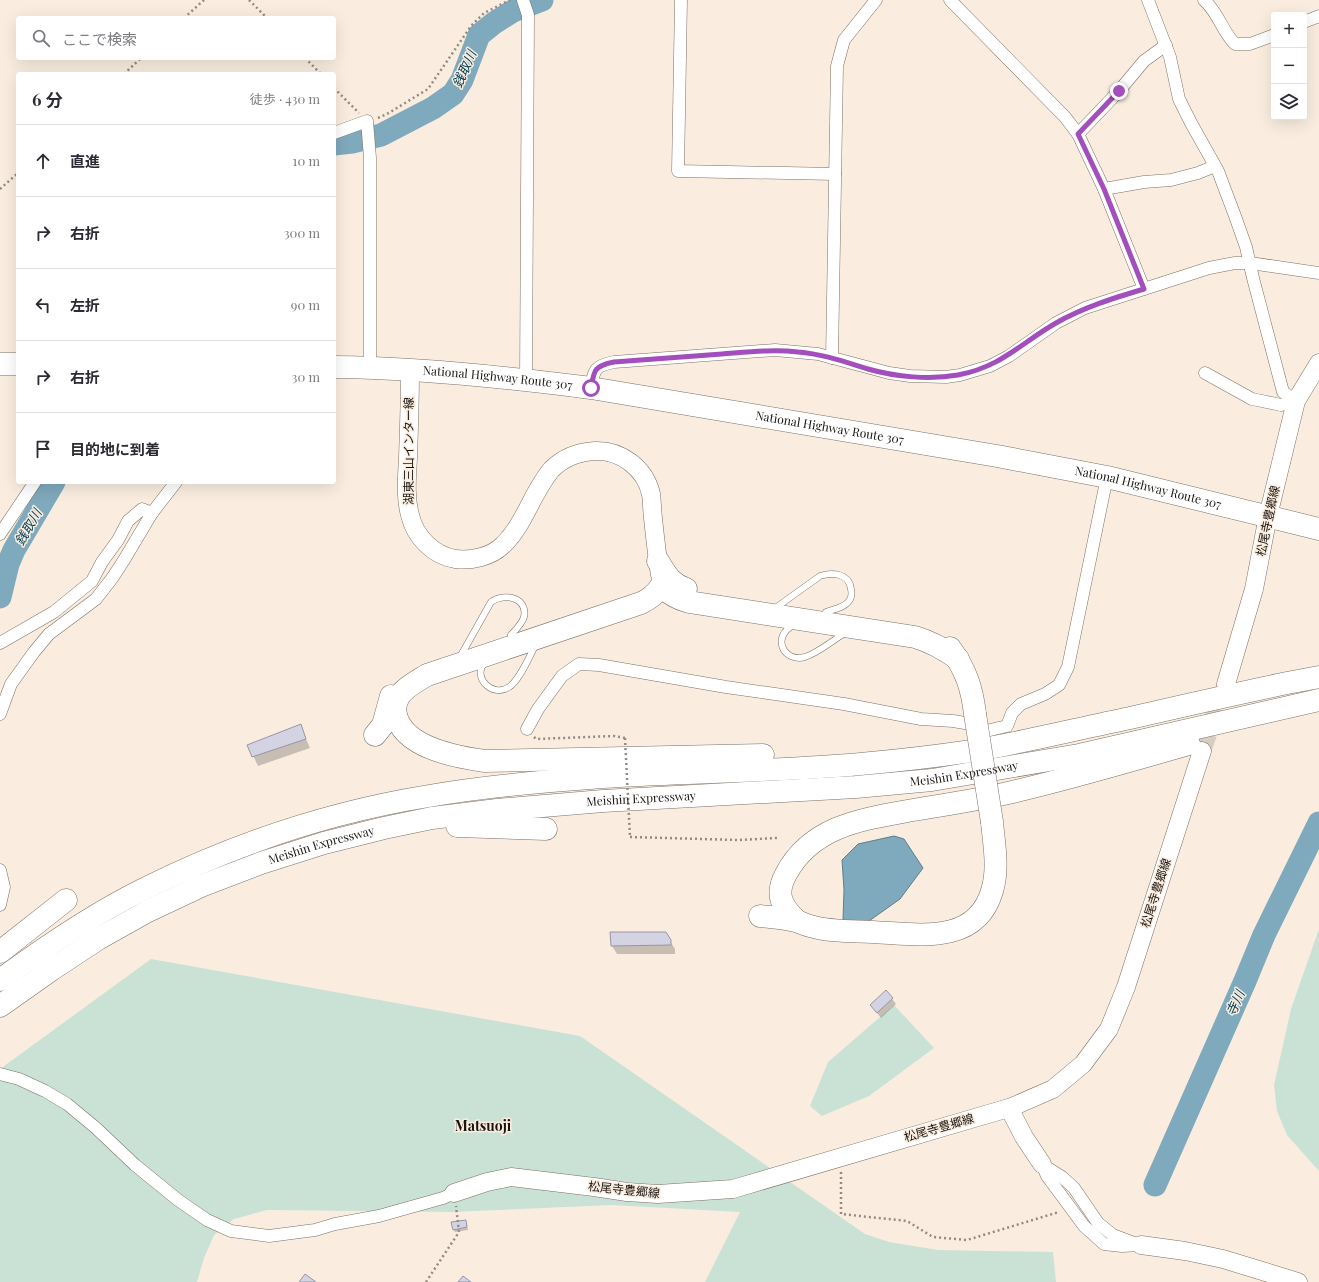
<!DOCTYPE html>
<html lang="ja">
<meta charset="utf-8">
<style>
:root{--surface:#fff;--page:#f7f7f7;--text:#2b2b33;--muted:#7c7c81;--line:#e1e1e2}
body{margin:0;font-family:"Playfair Display","Noto Sans JP",serif;background:var(--page);color:var(--text)}
.controls{position:absolute;right:12px;top:12px;display:grid;overflow:hidden;border-radius:4px;box-shadow:0 4px 16px #0002}
.controls button{width:36px;height:36px;display:grid;place-items:center;padding:0;border:0;border-bottom:1px solid var(--line);background:var(--surface);color:var(--text);font:20px sans-serif}
.stop{position:absolute;width:12px;height:12px;margin:-9px;border:3px solid #a24fbd;border-radius:50%;background:#fff}
.stop.end{background:#a24fbd;border-color:#fff;box-shadow:0 1px 4px #0008}
.list{margin:0;padding:0;list-style:none}
h2{display:flex;justify-content:space-between;align-items:center;height:52px;margin:0;padding:0 16px;font-size:17px}
h2 small{font-size:13px;font-weight:400;color:var(--muted)}
.list li{display:grid;grid-template-columns:26px 1fr auto;gap:12px;align-items:center;box-sizing:border-box;height:72px;padding:0 16px;border-top:1px solid var(--line)}
.list b{display:block;font-size:15px;white-space:nowrap}
.list em{font-size:13px;font-style:normal;color:var(--muted)}
.icon{flex:none;width:22px;height:22px;fill:none;stroke:currentColor;stroke-width:2;stroke-linecap:round;stroke-linejoin:round}
.map{position:relative;flex:none;width:1319px;height:1282px;overflow:hidden}
.search{position:absolute;background:var(--surface);box-shadow:0 4px 16px #0002;left:16px;top:16px;width:320px;height:44px;display:flex;align-items:center;gap:10px;box-sizing:border-box;padding:0 14px;border-radius:4px;color:var(--muted);font-size:15px}
.panel{position:absolute;background:var(--surface);box-shadow:0 4px 16px #0002;left:16px;top:72px;width:320px;height:412px;border-radius:4px}
.map>svg:first-child{display:block}
</style>
<div class="map">
<svg width="1319" height="1282" viewBox="0 0 1319 1282">
<rect width="100%" height="100%" fill="#faede0"/>
<g fill="#c9e2d5">
<polygon points="1319,929 1319,1171 1287,1135 1277,1111 1274,1085 1291,1009"/>
<polygon points="151,959 580,1036 865,1234 889,1242 938,1250 1053,1252 1056,1282 705,1282 740,1212 612,1205 451,1212 267,1210 234,1219 214,1235 204,1258 197,1282 0,1282 0,1069"/>
<polygon points="894,1005 934,1048 869,1096 822,1116 810,1106 828,1062"/>
</g>
<polygon fill="#7fa9bc" stroke="#607d88" points="894,836 904,839 923,868 900,899 869,921 852,928 843,920 844,890 842,860 858,844"/>
<g fill="#0003">
<polygon points="300,725 310,748 258,766 248,745"/>
<polygon points="665,933 675,949 675,954 617,954 612,946"/>
<polygon points="886,991 896,1004 881,1018 871,1005"/>
<polygon points="466,1221 468,1230 455,1232 454,1230"/>
</g>
<g fill="none" stroke-linecap="round" stroke-linejoin="round">
<g stroke="#7fa9bc" stroke-width="23">
<polyline points="334,144 352,142 381,135 433,108 453,94 462,80 479,35 494,23 513,11 542,0"/>
<polyline points="0,597 8,564 14,550 54,482"/>
<polyline points="1155,1185 1245,981 1264,935 1319,823"/>
</g>
</g>
<g fill="#d4d3e4" stroke="#9796a5">
<polygon points="301,724 306,739 252,757 247,745"/>
<polygon points="610,932 666,932 671,940 671,945 611,946"/>
<polygon points="886,990 893,998 877,1013 870,1005"/>
<polygon points="466,1220 467,1227 453,1230 451,1222"/>
<polygon points="305,1274 316,1282 299,1282"/>
<polygon points="463,1276 471,1282 458,1282"/>
</g>
<g fill="none" stroke-linecap="round" stroke-linejoin="round">
<polyline stroke="#d8cdc1" stroke-width="18" stroke-dasharray="18 9" stroke-linecap="butt" points="1202,751 1225,687"/>
<g stroke="#7c7065" stroke-width="7">
<g id="lane">
<path d="M774,609l46,-33c12,-4 29,-3 31,13 1,4 1,8 -2,12 -5,7 -15,8 -23,11"/>
<path d="M794,625c-23,11 -11,38 11,32 13,-4 28,-17 40,-24"/>
<path d="M460,657l31,-55c14,-10 37,-4 33,15 -2,7 -8,12 -13,18"/>
<path d="M484,663c-12,16 10,35 25,24 11,-7 21,-32 27,-43"/>
</g>
</g>
<g stroke="#7c7065" stroke-width="13">
<g id="street">
<polyline points="523,0 528,15 526,380"/>
<polyline points="681,0 678,171 835,174"/>
<polyline points="950,0 1065,117 1078,134 1104,189 1144,289"/>
<polyline points="1148,0 1170,57 1179,99 1191,123 1218,171 1235,216 1246,247 1253,278 1283,392 1296,401"/>
<path d="M1204,0c14,12 18,31 31,44h15l24,-9"/>
<polyline points="1304,22 1319,16"/>
<polyline points="334,133 367,121 370,158 370,368"/>
<polyline points="1078,134 1119,91 1144,61 1166,45"/>
<polyline points="1104,189 1144,182 1171,180 1198,173 1215,166"/>
<polyline points="832,358 837,66 844,40 876,0"/>
<polyline points="1205,373 1252,399 1281,405 1296,401"/>
<path d="M591,388c3,-18 3,-22 23,-26l161,-12 43,4 71,19 21,3 36,1 14,-2 30,-9 19,-10 47,-33 29,-15 124,-40 26,-5h15l69,10"/>
<polyline points="0,534 35,482"/>
<polyline points="0,643 54,612 92,581 102,562 118,540 128,521 142,509 152,513"/>
<polyline points="0,714 11,684 34,652 49,634 96,599 113,577 124,560 152,513 176,482"/>
<polyline points="527,729 538,709 562,676 579,664 599,665 726,687 844,704 921,719 953,721 971,724 986,731 1007,726 1012,713 1021,704 1045,694 1059,685 1068,667 1107,477"/>
<polyline points="0,870 4,887 0,905"/>
<polyline points="0,1074 19,1079 45,1091 67,1104 96,1128 135,1165 178,1200 207,1220 231,1231 269,1236 315,1230 335,1224 379,1216 443,1198 454,1193"/>
<polyline points="1042,1164 1047,1176 1084,1226 1104,1244 1122,1246 1141,1245"/>
<polyline points="1043,1165 1062,1177 1074,1188 1098,1223 1113,1235 1137,1244"/>
</g>
</g>
<g stroke="#7c7065" stroke-width="19">
<g id="secondary">
<path d="M410,370c0,29 -1,59 -2,88 -1,19 -3,39 2,57 5,22 23,40 45,44 16,2 36,-2 48,-14 22,-21 29,-53 49,-76 12,-12 27,-17 43,-18 26,-1 50,17 56,43 1,7 1,16 2,24 2,19 4,38 7,57"/>
<polyline points="1226,684 1254,589 1268,516 1296,401 1319,363"/>
<polyline points="1009,1108 1024,1137 1042,1164"/>
<polyline points="454,1193 487,1182 511,1177 594,1187 627,1192 658,1194 733,1189 1012,1107 1053,1089 1083,1064 1109,1029 1126,987 1202,751"/>
<polyline points="1141,1245 1185,1251 1223,1259 1298,1282"/>
</g>
</g>
<g stroke="#7c7065" stroke-width="23">
<g id="highway">
<polyline points="0,364 18,364"/>
<path id="s1" d="M334,367c86,1 172,10 257,21l406,68 110,21 212,52"/>
<path d="M658,561c8,13 13,23 28,28"/>
<path d="M950,648c16,22 22,40 25,66"/>
<polyline points="375,735 383,725 391,696"/>
<path d="M763,755l-278,6c-29,-4 -81,-13 -89,-46 -5,-21 16,-31 31,-40l214,-72c9,-4 15,-9 20,-17 9,9 17,13 28,16l226,35c17,5 29,12 43,22"/>
<polyline points="457,826 546,829"/>
<path d="M760,916c12,1 24,2 36,5 4,1 9,4 14,5 20,6 42,5 63,6 44,2 103,14 119,-41 7,-22 2,-47 0,-69"/>
<path d="M797,921c-16,-15 -22,-27 -11,-47 26,-49 78,-55 127,-64 31,-5 63,-10 95,-17 61,-14 121,-32 181,-49"/>
<polyline points="0,952 66,900"/>
<path d="M0,980c45,-33 92,-65 142,-90 90,-45 187,-78 287,-94 57,-10 116,-15 174,-19 89,-6 179,-5 268,-14 34,-3 67,-7 101,-12 53,-9 105,-22 158,-33 52,-12 105,-24 157,-35l32,-6"/>
<path id="s2" d="M0,1006l51,-36 47,-31 50,-28 53,-25 60,-23 63,-20 60,-15 48,-10 65,-8 106,-9 253,-14 76,-7 147,-25 240,-55"/>
</g>
</g>
<g stroke="#938a80" stroke-width="2.5" stroke-dasharray="2 3" stroke-linecap="butt">
<polyline points="249,0 267,18"/>
<polyline points="184,18 204,0"/>
<polyline points="305,58 321,74"/>
<polyline points="124,74 141,58"/>
<polyline points="334,88 359,113"/>
<polyline points="378,118 387,114 428,89 471,26 484,13 510,0"/>
<polyline points="0,189 18,173"/>
<polyline points="534,737 536,739 614,736 625,738"/>
<polyline points="630,837 738,840 777,838"/>
<polyline points="841,1172 841,1214 907,1221 933,1237 967,1240 1059,1212"/>
<polyline points="426,1282 459,1232 456,1206"/>
</g>
<use href="#lane" stroke="#fff" stroke-width="6"/>
<use href="#street" stroke="#fff" stroke-width="12"/>
<use href="#secondary" stroke="#fff" stroke-width="18"/>
<use href="#highway" stroke="#fff" stroke-width="22"/>
<g stroke="#7c7065" stroke-width="23" stroke-linecap="butt">
<polyline id="highway-bridge" points="975,714 992,822"/>
</g>
<polyline stroke="#938a80" stroke-width="2.5" stroke-dasharray="2 3" stroke-linecap="butt" points="625,738 630,837"/>
<use href="#highway-bridge" stroke="#fff" stroke-width="22"/>
</g>
<g fill="none" stroke-linecap="round" stroke-linejoin="round">
<path stroke="#a24fbd" stroke-width="5" d="M591,388c3,-18 3,-22 23,-26 36,-3 72,-5 108,-8 26,-2 51,-5 76,-2 25,2 47,10 70,17 28,8 62,11 90,6 43,-8 63,-32 98,-52 28,-16 58,-25 88,-34l-40,-100 -26,-55 41,-43"/>
</g>
<g text-anchor="middle" stroke-width="3" stroke-linejoin="round" paint-order="stroke">
<g font-size="12" fill="#191510" stroke="#faede0">
<text dy="4" stroke="none"><textPath href="#s1" startOffset="164">National Highway Route 307</textPath></text>
<text dy="4" stroke="none"><textPath href="#s1" startOffset="500">National Highway Route 307</textPath></text>
<text transform="translate(409 451) rotate(-90)" y="4">湖東三山インター線</text>
<text dy="4" stroke="none"><textPath href="#s1" startOffset="824">National Highway Route 307</textPath></text>
<text transform="translate(1268 521) rotate(-78)" y="4">松尾寺豊郷線</text>
<text dy="4" stroke="none"><textPath href="#s2" startOffset="1010">Meishin Expressway</textPath></text>
<text dy="4" stroke="none"><textPath href="#s2" startOffset="686">Meishin Expressway</textPath></text>
<text dy="4" stroke="none"><textPath href="#s2" startOffset="362">Meishin Expressway</textPath></text>
<text transform="translate(1156 893) rotate(-72)" y="4">松尾寺豊郷線</text>
<text transform="translate(939 1128) rotate(-16)" y="4">松尾寺豊郷線</text>
<text transform="translate(624 1190) rotate(6)" y="4">松尾寺豊郷線</text>
</g>
<g font-size="13" font-style="italic" fill="#003f53" stroke="#faede0">
<text transform="translate(464 69) rotate(-66)" y="5">銭取川</text>
<text transform="translate(28 527) rotate(-60)" y="5">銭取川</text>
<text transform="translate(1235 1003) rotate(-66)" y="5">寺川</text>
</g>
<g font-size="14" font-weight="bold" fill="#191510" stroke="#faede0">
<text x="483" y="1131">Matsuoji</text>
</g>
</g>
</svg>
<div class="controls">
<button>+</button>
<button>−</button>
<button><svg class="icon" aria-label="layers" viewBox="0 0 24 24"><path d="M12 4l9 5-9 5-9-5zM3 14l9 5 9-5"/></svg></button>
</div>
<div class="stop" style="left:591px;top:388px"></div>
<div class="stop end" style="left:1119px;top:91px"></div>
<div class="search"><svg class="icon" aria-label="search" viewBox="0 0 24 24"><circle cx="10" cy="10" r="6"/><path d="M15 15l6 6"/></svg>ここで検索</div>
<section class="panel">
<h2>6 分<small>徒歩 · 430 m</small></h2>
<ul class="list">
<li><svg class="icon" aria-label="ahead" viewBox="0 0 24 24"><path d="M12 20V5M6 11l6-6 6 6"/></svg><div><b>直進</b></div><em>10 m</em></li>
<li><svg class="icon" aria-label="right" viewBox="0 0 24 24"><path d="M7 20v-9h11M14 6l5 5-5 5"/></svg><div><b>右折</b></div><em>300 m</em></li>
<li><svg class="icon" aria-label="left" viewBox="0 0 24 24"><path d="M17 20v-9H6M10 6l-5 5 5 5"/></svg><div><b>左折</b></div><em>90 m</em></li>
<li><svg class="icon" aria-label="right" viewBox="0 0 24 24"><path d="M7 20v-9h11M14 6l5 5-5 5"/></svg><div><b>右折</b></div><em>30 m</em></li>
<li><svg class="icon" aria-label="arrive" viewBox="0 0 24 24"><path d="M6 21V4h12l-3 4 3 4H6"/></svg><div><b>目的地に到着</b></div></li>
</ul>
</section>
</div>
